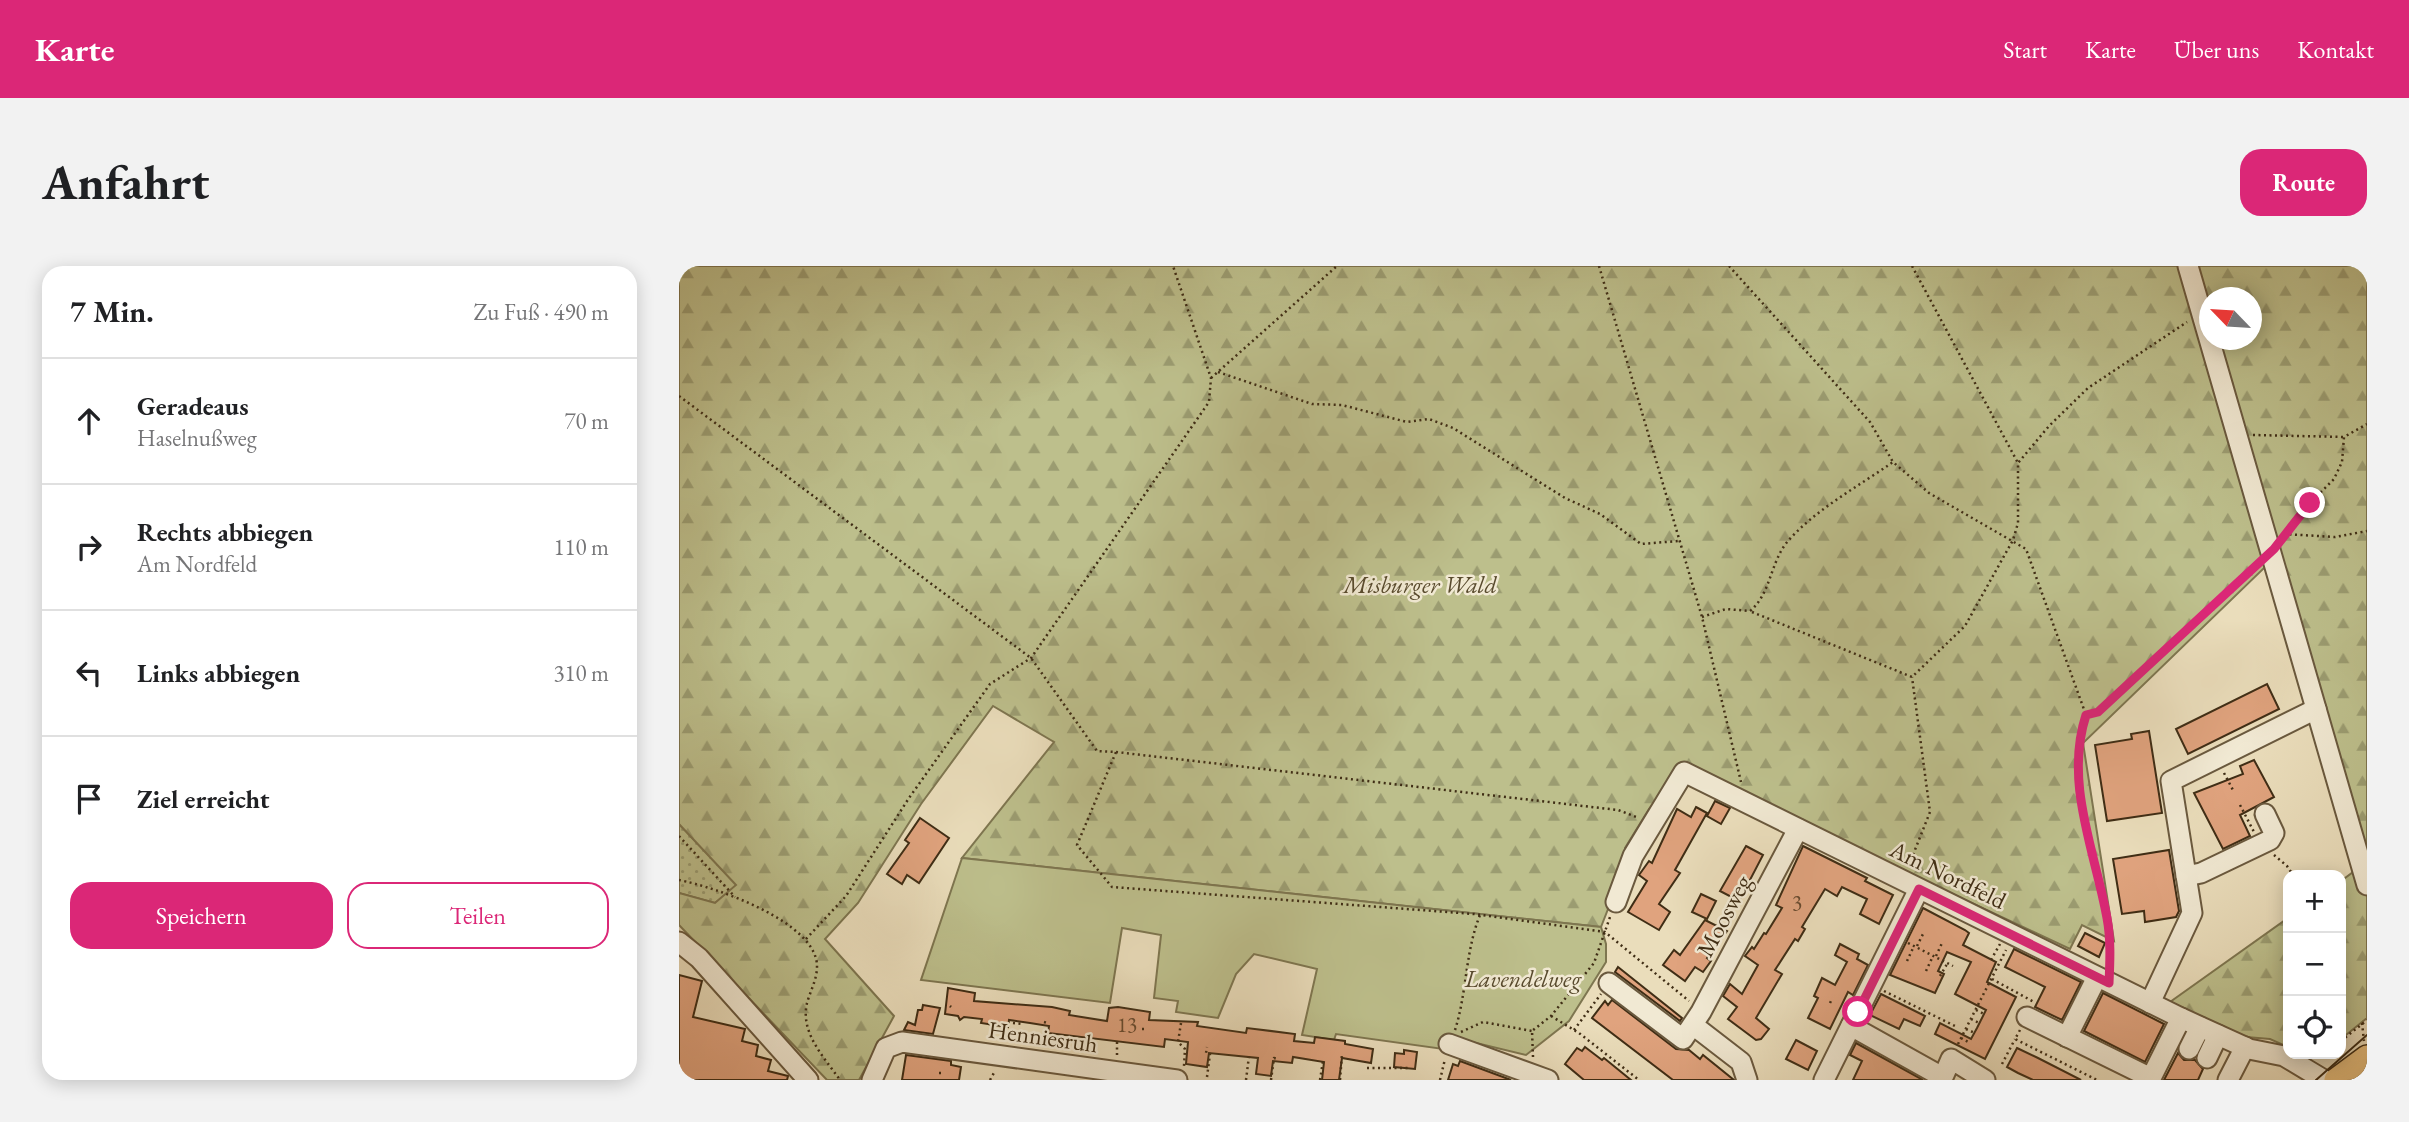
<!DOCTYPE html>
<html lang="de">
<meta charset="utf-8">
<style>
:root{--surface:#fff;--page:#f2f2f2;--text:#202124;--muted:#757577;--line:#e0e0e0;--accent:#db2777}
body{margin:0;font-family:"EB Garamond",serif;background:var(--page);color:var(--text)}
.controls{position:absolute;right:21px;bottom:21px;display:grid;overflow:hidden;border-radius:14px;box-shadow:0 4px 18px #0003}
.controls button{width:63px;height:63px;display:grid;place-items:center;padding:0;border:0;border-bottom:2px solid var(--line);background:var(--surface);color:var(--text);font:35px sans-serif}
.compass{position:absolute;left:1520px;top:21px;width:63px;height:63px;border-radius:50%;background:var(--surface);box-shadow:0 4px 18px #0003;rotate:295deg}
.stop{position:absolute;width:21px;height:21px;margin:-16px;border:5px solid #db2777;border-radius:50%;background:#fff}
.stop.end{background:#db2777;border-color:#fff;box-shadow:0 2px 7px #0008}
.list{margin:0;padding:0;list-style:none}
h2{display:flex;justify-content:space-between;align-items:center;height:91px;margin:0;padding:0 28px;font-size:30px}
h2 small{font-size:23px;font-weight:400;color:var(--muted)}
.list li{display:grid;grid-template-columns:46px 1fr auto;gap:21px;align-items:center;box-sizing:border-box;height:126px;padding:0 28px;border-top:2px solid var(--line)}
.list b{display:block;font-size:26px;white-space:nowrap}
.list p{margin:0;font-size:23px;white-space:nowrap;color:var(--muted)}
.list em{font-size:23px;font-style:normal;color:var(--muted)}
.actions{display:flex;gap:14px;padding:21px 28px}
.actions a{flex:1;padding:16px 0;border:2px solid var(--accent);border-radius:21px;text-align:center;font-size:24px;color:var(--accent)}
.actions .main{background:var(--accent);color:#fff}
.icon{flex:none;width:38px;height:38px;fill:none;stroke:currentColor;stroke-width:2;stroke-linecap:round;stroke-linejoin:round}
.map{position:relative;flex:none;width:1688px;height:814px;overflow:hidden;border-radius:21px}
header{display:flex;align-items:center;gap:42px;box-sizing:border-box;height:98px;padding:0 35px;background:var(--accent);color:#fff}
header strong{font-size:33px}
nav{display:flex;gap:38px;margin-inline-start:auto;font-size:24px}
.intro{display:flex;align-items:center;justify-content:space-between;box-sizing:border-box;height:168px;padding:0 42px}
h1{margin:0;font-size:49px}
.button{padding:18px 32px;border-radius:21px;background:var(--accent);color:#fff;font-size:24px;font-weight:700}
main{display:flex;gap:42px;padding:0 42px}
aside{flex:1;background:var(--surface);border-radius:21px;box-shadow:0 4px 18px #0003}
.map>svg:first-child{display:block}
</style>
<header>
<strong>Karte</strong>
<nav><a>Start</a><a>Karte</a><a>Über uns</a><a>Kontakt</a></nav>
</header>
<div class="intro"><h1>Anfahrt</h1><a class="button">Route</a></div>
<main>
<aside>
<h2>7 Min.<small>Zu Fuß · 490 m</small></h2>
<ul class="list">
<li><svg class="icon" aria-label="ahead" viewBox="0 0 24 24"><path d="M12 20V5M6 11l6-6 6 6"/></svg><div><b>Geradeaus</b><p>Haselnußweg</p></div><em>70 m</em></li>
<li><svg class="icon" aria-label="right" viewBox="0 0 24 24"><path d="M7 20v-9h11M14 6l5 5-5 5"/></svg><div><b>Rechts abbiegen</b><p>Am Nordfeld</p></div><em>110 m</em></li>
<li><svg class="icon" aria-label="left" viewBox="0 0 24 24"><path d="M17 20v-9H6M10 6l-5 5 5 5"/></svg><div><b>Links abbiegen</b></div><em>310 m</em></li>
<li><svg class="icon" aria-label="arrive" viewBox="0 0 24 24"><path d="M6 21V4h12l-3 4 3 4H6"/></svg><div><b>Ziel erreicht</b></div></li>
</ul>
<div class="actions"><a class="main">Speichern</a><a>Teilen</a></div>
</aside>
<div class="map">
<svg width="1688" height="814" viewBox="0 0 1688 814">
<defs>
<pattern id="grass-dots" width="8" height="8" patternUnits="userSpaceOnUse" patternTransform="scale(1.75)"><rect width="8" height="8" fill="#bdbf8c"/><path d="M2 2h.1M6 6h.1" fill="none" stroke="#9b9c71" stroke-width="1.8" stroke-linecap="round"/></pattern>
<pattern id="forest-firs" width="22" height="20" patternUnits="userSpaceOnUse" patternTransform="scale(1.75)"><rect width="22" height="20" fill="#bdbf8c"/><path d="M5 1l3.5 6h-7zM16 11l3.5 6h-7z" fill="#9b9c71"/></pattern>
</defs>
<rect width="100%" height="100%" fill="#eaddbb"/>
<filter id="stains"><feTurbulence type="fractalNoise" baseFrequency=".00286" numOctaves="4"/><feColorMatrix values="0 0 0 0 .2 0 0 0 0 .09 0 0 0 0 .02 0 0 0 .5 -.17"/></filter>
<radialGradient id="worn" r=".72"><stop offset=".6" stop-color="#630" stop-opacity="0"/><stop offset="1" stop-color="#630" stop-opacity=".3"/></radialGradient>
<polygon fill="url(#grass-dots)" stroke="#7e7650" stroke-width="2" points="0,558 58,619 36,637 0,627"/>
<g fill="url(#forest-firs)" stroke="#7e7650" stroke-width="2" fill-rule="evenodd">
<path d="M0,0h1688v752l-26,21v-158l12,-9 -88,-305 -182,176 31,198 -32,-16 -12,24 -387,-181 -34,41 -24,39 4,7 -28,72 -639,-69 92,-116 -61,-36 -72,98 -63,99 -33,36 69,77 -35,64h-32l-148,-155v-32l36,10 21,-18 -57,-61zM1531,32h42v42h-42z"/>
<polygon points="1609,652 1609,781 1591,773 1567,771 1491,736"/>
</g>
<polygon fill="#bdbf8c" stroke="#7e7650" stroke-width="2" points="283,592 922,661 927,678 927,696 890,755 847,789 768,770 764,783 657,768 655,774 623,769 638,703 575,688 557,708 539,752 497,746 499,735 475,732 482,669 443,662 431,737 242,714"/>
<g fill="#e0a37e" stroke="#3f2d15" stroke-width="2">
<polygon points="1588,418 1600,443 1509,488 1497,463"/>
<polygon points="1470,465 1483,547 1428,555 1416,479 1453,473 1452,468"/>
<polygon points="1575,494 1595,531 1561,549 1571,570 1544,583 1515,527 1564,508 1561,500"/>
<polygon points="1036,535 1051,542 1042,558 1028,550"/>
<polygon points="1017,541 1028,547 996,604 1001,607 980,638 991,646 980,664 949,646 968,615 960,609 970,595 973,597 998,543 1012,551"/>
<polygon points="241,552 270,572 240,617 228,609 223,618 208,608 230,577 226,574"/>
<polygon points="1067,580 1084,589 1060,635 1041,625"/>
<polygon points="1124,580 1188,612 1186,615 1214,629 1200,658 1181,648 1188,633 1163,621 1158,630 1146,623 1123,661 1126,663 1119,675 1116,673 1096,704 1103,708 1077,752 1090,763 1082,773 1077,774 1049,753 1058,741 1044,730 1051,718 1063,728 1079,699 1066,690 1073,681 1075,683 1085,667 1087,668 1103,642 1097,639"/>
<polygon points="1490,584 1500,645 1497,651 1466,656 1465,645 1443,648 1434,593"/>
<polygon points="1022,628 1037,635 1028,653 1013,646"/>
<polygon points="1244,642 1286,664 1290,667 1284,679 1317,696 1308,716 1337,731 1306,793 1256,768 1261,757 1292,773 1298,762 1307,744 1276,728 1292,696 1268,686 1259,705 1265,708 1256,727 1211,709"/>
<polygon points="1026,654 1048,665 1028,692 1032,695 1024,706 1016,701 1006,715 984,699 995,684 1001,689"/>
<polygon points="1406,667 1426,677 1420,691 1399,680"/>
<polygon points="1161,678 1180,688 1178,693 1189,699 1174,729 1169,726 1151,763 1129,752 1139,732 1135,730 1143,712 1156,719 1168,696 1156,689"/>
<polygon points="1335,683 1402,716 1383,754 1356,741 1366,721 1326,701"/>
<polygon points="939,701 1003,752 1001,755 936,706"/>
<polygon points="0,709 23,715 14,751 66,763 63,775 79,779 77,790 92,794 89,805 109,810 108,814 0,814"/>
<polygon points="269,722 296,727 295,735 373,741 391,745 390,749 428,755 430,742 439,741 471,746 470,754 519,756 518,760 567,767 568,762 616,768 615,775 635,777 636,771 666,775 666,778 694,783 692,797 663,792 660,814 643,814 645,796 614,791 613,797 594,795 592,810 577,808 579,792 530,787 528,801 507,798 509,776 486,773 485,781 369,767 370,760 351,757 330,754 329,761 302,757 303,753 285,751 281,754 279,750 266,748"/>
<polygon points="1424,727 1485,758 1466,796 1405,765"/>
<polygon points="1202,728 1246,750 1241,760 1225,753 1220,763 1191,749"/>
<polygon points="933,734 997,783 1010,784 1021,793 1024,789 1055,814 994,814 913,752 926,735 929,739"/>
<polygon points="244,739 261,742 254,768 225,764 229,756 236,759 239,744 243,744"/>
<polygon points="1117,774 1138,785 1129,804 1107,793"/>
<polygon points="1177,777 1244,814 1174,814 1183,795 1171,789"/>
<polygon points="906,781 923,794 925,792 952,814 905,814 886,798 898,782 903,785"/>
<polygon points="1338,782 1359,792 1402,814 1354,814 1339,807 1328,801"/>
<polygon points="725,784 738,786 736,803 715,801 716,787 725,788"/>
<polygon points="1499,787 1505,794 1516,794 1524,803 1519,814 1485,814"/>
<polygon points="227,789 272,795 272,799 282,801 280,814 223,814"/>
<polygon points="781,795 832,814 769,814 774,798 779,800"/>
</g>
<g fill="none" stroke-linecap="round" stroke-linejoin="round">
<g stroke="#6a593e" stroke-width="23">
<g id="minor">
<polyline points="1509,0 1688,619"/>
<polyline points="1507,610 1522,607 1591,574 1595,567 1586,548"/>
<polyline points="937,636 954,590 1005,506 1502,752 1570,783 1605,790 1645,814"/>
<polyline points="0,676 20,692 129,814"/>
<polyline points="930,717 1004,773 1022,746 1119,563"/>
<polyline points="1471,737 1513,647 1492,515 1637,443"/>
<polyline points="1348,751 1472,812 1502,752"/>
<polyline points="1014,759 1062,796 1068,814"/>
<polyline points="1172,760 1258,808"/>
<polyline points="1388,771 1418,711"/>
<polyline points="770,778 869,814"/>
<polyline points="1510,783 1521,761"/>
<polyline points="1528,792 1539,769"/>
<polyline points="1265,809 1272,793 1306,814"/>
<polyline points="193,814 207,782 223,776 498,814"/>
<polyline points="1145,814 1240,623"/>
<polyline points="1549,814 1566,781"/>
</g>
</g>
<g stroke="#3f2d15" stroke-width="26">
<polyline id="major" points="1657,814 1688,791"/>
</g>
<g stroke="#3f2d15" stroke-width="2.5" stroke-dasharray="2 3.5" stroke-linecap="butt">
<polyline points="920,0 1023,351 1062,516"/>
<polyline points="1050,0 1191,156 1214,196"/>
<polyline points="1233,0 1339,197"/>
<polyline points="539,106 633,138 663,139 728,156 750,153 774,162 886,232 921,248 962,278 999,275"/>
<polyline points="532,112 658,0"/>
<polyline points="0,130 352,392 418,485 437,486 398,579 433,621 795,648 926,666 1010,735"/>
<polyline points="1574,169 1665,171"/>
<polyline points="1605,268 1656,271 1688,265"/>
<polyline points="1602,271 1613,263 1622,246 1655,213 1663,196 1665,171 1688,158"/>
<polyline points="1073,346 1233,411 1286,360 1334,274 1339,257 1339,197 1370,160 1409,122 1508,56"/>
<path d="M1023,351l24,-8 24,2c21,-17 20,-49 38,-70 28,-32 71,-55 105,-79l36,31 97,56 60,166 12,-3 160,-150"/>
<path d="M1407,449c-27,83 25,166 24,251"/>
<polyline points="437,486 939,544 960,552"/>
<polyline points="1545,507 1555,526"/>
<polyline points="1561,539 1575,566"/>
<polyline points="0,570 56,631"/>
<polyline points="1595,589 1608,600 1614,609"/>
<polyline points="1230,599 1251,546 1233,411"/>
<path d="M0,614c36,7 139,42 138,87 0,12 -7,25 -10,36 -7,30 17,54 33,77"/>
<polyline points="127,673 167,630 230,532 311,418 352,392 530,136 532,112 494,0"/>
<polyline points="1229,677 1274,700"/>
<polyline points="1238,680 1244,668"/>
<polyline points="1257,690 1263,677"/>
<polyline points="1312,694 1321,678"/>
<polyline points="1228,695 1235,680"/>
<polyline points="1247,705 1254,690"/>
<polyline points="1261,710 1268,698"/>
<polyline points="1313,713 1355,736"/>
<polyline points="1205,725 1276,760"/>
<polyline points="1151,737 1153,733"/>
<polyline points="271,740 272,741"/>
<polyline points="1297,744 1305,748"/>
<polyline points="872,750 900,767 960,814"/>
<polyline points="1292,753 1300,757"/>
<polyline points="365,756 368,757"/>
<polyline points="334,757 343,758 343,755"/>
<polyline points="502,757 499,776 506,783 505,800"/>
<polyline points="1683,757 1685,775"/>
<polyline points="310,758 324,765"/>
<polyline points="463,763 466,763"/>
<polyline points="1287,763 1296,767"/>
<path d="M776,764c12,-37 10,-78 25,-115"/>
<polyline points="895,764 922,728"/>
<polyline points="1341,764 1336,773 1418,814"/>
<polyline points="782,766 804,756 853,765"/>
<polyline points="1282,772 1291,777"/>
<polyline points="1662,775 1688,754"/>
<polyline points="1279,778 1327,684"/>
<polyline points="397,785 409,772"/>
<polyline points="438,789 438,775"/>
<polyline points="854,791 853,765 872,750 915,697 931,651"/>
<polyline points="1323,798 1336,773"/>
<polyline points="688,802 729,802"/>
<polyline points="260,807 264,807"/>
<polyline points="528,811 531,788 527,787 528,781"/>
<polyline points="311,814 316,805"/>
<polyline points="567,814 570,790"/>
<polyline points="592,814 595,792 599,793"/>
<polyline points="641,814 644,795"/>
<polyline points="661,814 663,788"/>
<polyline points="761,814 766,793"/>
</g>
<use href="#minor" stroke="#f1e9d3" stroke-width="19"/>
<use href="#major" stroke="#e5be7e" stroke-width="23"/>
<polyline stroke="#3f2d15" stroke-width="2" points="1637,814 1688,769"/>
</g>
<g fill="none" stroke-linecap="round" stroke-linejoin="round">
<path stroke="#db2777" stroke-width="9" d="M1179,746l61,-123 190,94c1,-22 2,-44 -2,-65 -12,-67 -43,-135 -21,-203l12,-3 176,-163 36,-46"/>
</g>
<g text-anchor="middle" stroke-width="5" stroke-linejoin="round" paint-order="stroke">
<g font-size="21" fill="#674a2f">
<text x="1118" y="644">3</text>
<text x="448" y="766">13</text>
</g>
<g font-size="24" font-style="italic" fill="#584a2d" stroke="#f1e9d3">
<text x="741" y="327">Misburger Wald</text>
<text x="844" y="721">Lavendelweg</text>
</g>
<g font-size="24" fill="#3f2d15" stroke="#f1e9d3">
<text transform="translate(1269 609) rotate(26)" y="8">Am Nordfeld</text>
<text transform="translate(1045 650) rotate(-62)" y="8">Moosweg</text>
<text transform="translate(364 771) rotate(8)" y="8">Henniesruh</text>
</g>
</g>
<rect width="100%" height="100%" filter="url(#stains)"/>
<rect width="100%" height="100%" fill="url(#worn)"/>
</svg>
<div class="controls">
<button>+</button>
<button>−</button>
<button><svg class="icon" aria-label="locate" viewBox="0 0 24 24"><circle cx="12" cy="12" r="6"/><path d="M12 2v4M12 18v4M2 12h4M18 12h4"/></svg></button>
</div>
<svg class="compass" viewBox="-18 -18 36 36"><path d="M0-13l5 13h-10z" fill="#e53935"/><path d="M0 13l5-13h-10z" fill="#757577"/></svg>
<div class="stop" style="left:1179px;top:746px"></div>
<div class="stop end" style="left:1631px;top:237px"></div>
</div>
</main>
